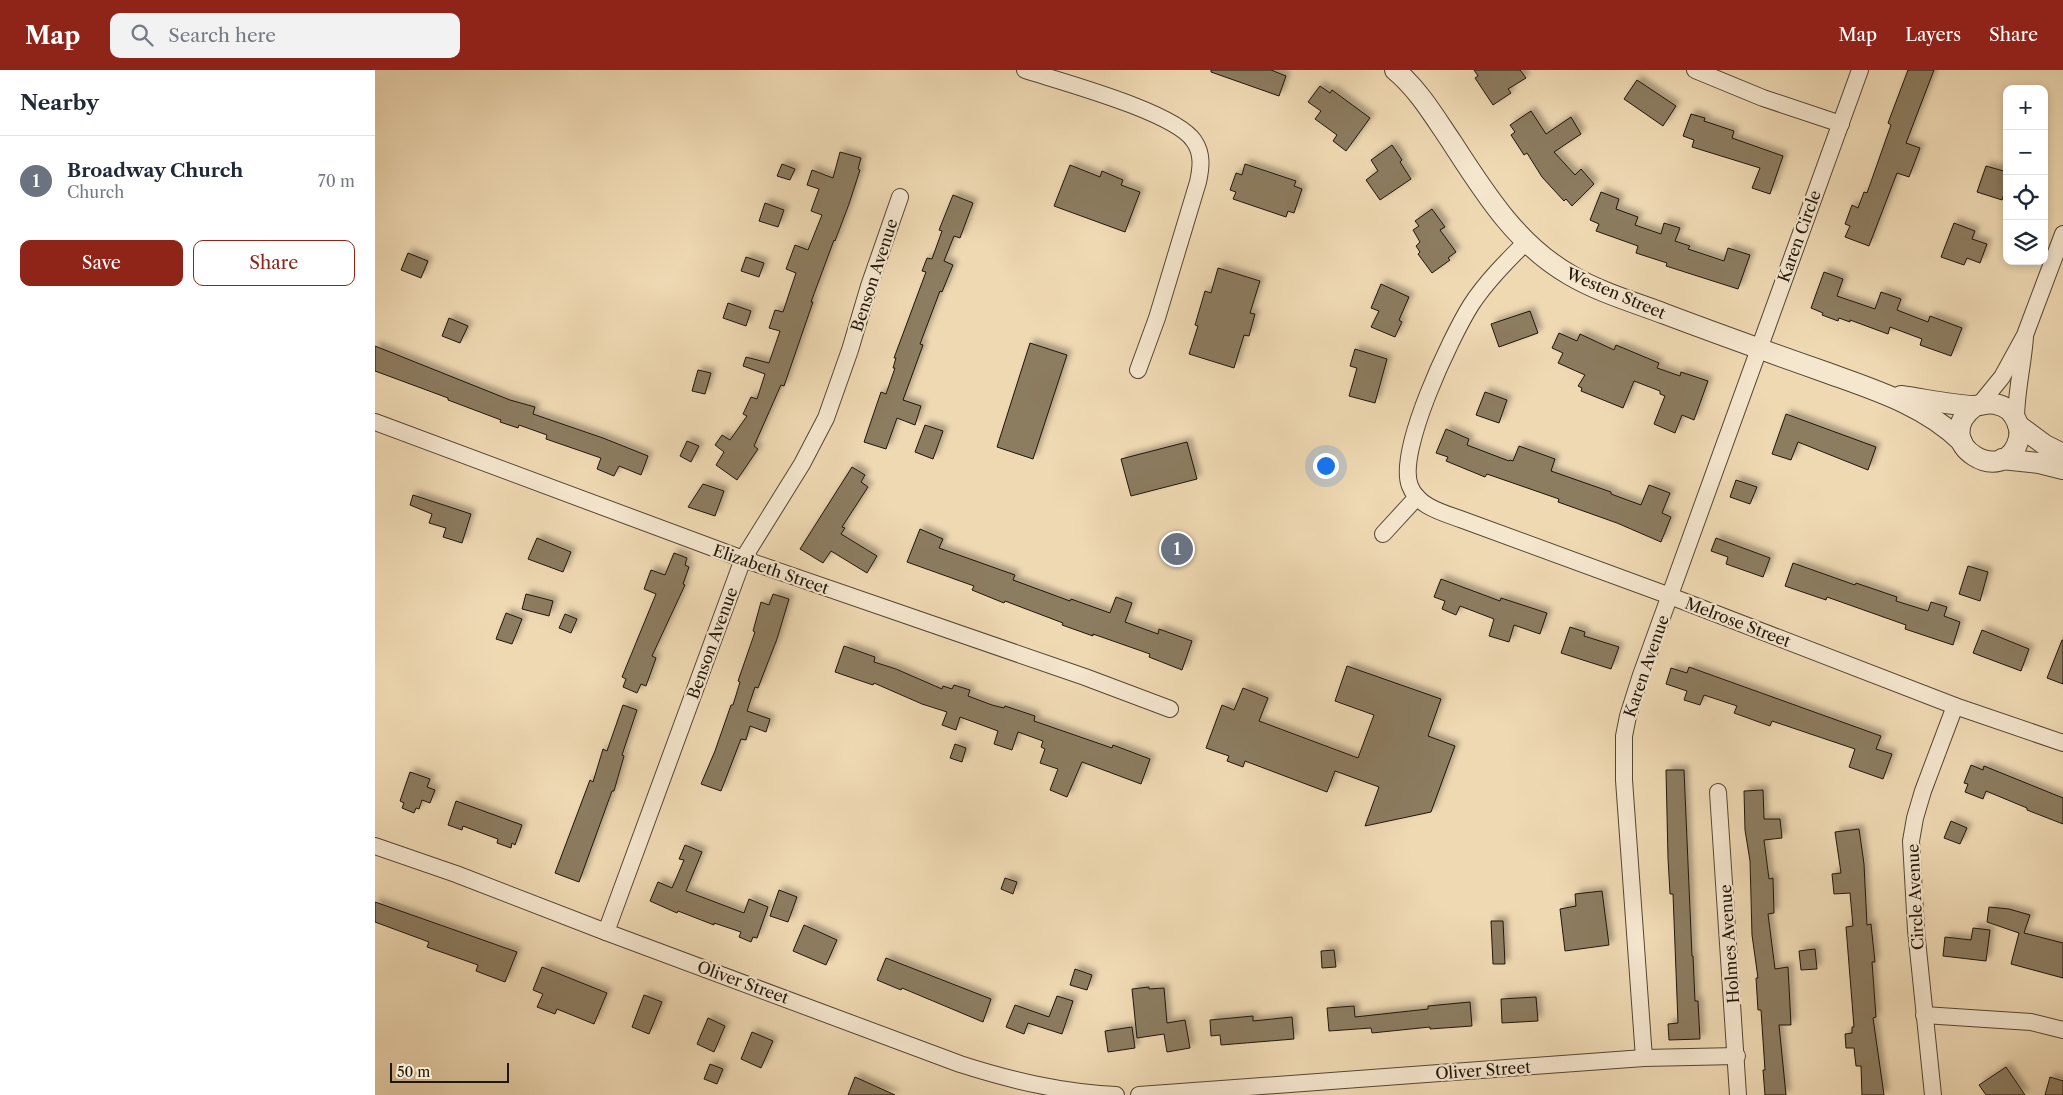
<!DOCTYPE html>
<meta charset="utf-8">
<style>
:root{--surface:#fff;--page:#f2f2f3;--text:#1f2937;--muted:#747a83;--line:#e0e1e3;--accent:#8f2418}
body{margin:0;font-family:"Libre Caslon Text",serif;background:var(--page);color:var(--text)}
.controls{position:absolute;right:15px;top:15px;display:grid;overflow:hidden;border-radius:10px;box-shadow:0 2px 8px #0003}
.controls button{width:45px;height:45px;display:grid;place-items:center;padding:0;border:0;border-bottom:1px solid var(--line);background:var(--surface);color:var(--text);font:25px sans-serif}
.scale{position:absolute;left:15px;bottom:12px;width:119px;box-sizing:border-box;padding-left:5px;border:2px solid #201608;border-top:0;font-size:14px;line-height:18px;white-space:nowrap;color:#201608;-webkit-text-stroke:4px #f5e6ce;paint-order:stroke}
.you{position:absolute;left:950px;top:395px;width:18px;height:18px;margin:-12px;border:4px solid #fff;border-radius:50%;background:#1a73e8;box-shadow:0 0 0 8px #1a73e833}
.badge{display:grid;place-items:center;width:32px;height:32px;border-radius:50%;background:var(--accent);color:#fff;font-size:16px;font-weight:700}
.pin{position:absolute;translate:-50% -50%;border:2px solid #fff;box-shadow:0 1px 5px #0006}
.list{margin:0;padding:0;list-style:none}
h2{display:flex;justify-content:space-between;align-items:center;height:65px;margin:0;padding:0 20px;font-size:21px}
h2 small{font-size:16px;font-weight:400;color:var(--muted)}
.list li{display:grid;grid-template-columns:32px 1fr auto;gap:15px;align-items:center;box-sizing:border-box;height:90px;padding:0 20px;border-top:1px solid var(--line)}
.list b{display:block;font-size:19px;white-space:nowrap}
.list p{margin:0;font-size:16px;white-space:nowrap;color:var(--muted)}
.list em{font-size:16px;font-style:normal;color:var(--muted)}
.actions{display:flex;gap:10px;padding:15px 20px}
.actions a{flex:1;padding:11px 0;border:1px solid var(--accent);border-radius:10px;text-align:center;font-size:18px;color:var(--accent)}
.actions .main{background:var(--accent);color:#fff}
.icon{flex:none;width:28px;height:28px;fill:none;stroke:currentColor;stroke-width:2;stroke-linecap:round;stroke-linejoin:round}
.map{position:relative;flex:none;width:1688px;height:1025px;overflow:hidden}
header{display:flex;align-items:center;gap:30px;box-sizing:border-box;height:70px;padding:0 25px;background:var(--accent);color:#fff}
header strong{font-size:24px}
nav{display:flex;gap:28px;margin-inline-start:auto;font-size:18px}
.search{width:350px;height:45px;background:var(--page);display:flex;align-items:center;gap:12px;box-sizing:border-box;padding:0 18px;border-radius:10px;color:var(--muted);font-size:19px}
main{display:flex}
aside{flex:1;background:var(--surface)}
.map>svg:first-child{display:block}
</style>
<header>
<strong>Map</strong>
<div class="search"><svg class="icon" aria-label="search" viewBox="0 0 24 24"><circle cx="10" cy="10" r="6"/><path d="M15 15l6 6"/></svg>Search here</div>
<nav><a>Map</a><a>Layers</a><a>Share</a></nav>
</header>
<main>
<aside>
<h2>Nearby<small></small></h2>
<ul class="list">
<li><span class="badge" style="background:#6b7280">1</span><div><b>Broadway Church</b><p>Church</p></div><em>70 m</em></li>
</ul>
<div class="actions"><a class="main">Save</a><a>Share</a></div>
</aside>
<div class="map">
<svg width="1688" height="1025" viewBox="0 0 1688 1025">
<defs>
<filter id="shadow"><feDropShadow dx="4.5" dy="-4.5" stdDeviation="2.5" flood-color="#0004"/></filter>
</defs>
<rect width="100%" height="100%" fill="#efd9b3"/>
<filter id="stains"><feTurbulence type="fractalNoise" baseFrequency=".004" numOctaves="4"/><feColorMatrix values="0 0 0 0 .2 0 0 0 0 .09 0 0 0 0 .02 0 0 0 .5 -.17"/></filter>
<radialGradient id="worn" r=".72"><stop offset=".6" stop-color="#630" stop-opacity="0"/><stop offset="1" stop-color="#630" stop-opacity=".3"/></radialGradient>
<g fill="#8c7b61" stroke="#201608" filter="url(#shadow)">
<polygon points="836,0 896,0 911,6 904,26 836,2"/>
<polygon points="1099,0 1145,0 1151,8 1133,19 1136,23 1118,35 1100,8 1103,6"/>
<polygon points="1533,0 1559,0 1531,73 1545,78 1534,107 1522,103 1494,176 1470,167 1475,156 1470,154 1477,135 1483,138 1489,122 1492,123 1516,55 1513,53"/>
<polygon points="1262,10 1301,36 1288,56 1249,29"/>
<polygon points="945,16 955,23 957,20 995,48 971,81 958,71 962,65 940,49 946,41 933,32"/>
<polygon points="1156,41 1171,64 1196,47 1206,64 1179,82 1200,105 1206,99 1219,114 1197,136 1191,129 1189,131 1167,107 1152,83 1149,85 1136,65 1140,62 1135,55"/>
<polygon points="1316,44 1330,48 1329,51 1359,61 1357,68 1408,86 1395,124 1377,118 1385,98 1317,77 1319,70 1308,66"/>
<polygon points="1017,75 1027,90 1025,92 1036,109 1005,130 991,110 1003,101 996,90"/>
<polygon points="465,82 486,88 483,99 485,100 474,134 460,171 459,170 436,232 438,232 409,316 406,315 379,376 383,379 362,410 341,395 349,382 340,375 347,365 355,370 372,346 368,344 376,327 382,329 390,304 368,296 371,287 394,293 405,261 394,258 400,240 408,242 421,203 411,199 420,175 433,180 447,145 436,141 444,119 432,115 437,100 458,108"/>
<polygon points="407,94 420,99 415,110 402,106"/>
<polygon points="870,94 921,111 919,116 927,119 919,143 913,141 911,147 858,129 861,122 855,120 861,103 867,105"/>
<polygon points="695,95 725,107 727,101 748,110 746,115 765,122 750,162 679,136"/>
<polygon points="1611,96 1632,102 1632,114 1627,130 1602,122"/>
<polygon points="1226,122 1244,129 1241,139 1263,147 1260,155 1286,164 1289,153 1305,158 1300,171 1315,176 1313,179 1349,191 1353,178 1375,185 1363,219 1291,196 1292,193 1261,183 1263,176 1221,161 1224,154 1215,150"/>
<polygon points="578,125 598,133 585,168 579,166 569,191 578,195 567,222 565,221 545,274 548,275 528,330 546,336 540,355 522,348 511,379 489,372 506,322 511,324 520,298 518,298 521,288 519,288 551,202 547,201 552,188 557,189 567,161 564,160"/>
<polygon points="390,133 409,140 403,157 384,151"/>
<polygon points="1057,139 1070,157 1065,160 1081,182 1073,188 1075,190 1057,203 1043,184 1045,182 1041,176 1045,172 1038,160 1044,156 1040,151"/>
<polygon points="1579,153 1600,161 1597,169 1612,174 1605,193 1592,188 1589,195 1566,187"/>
<polygon points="33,183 53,191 46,208 26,200"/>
<polygon points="371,187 389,193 384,207 366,201"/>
<polygon points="843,198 885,211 875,243 880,244 874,266 869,265 859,298 814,284 823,256 820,255 830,221 836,223"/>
<polygon points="1449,202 1468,209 1462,226 1500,239 1506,222 1526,229 1522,240 1553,252 1555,246 1587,258 1576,286 1545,275 1547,269 1515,257 1513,264 1475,250 1475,252 1464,248 1463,251 1447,245 1448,243 1436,238"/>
<polygon points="1006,214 1034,227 1024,250 1027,252 1020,267 996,257 1004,241 996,238"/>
<polygon points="353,233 376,241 371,256 348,248"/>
<polygon points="1155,241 1163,263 1124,277 1116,254"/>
<polygon points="74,248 93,256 85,273 67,266"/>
<polygon points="1184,263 1202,271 1205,264 1239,280 1241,275 1284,293 1282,298 1305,306 1306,302 1333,311 1319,350 1307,345 1300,363 1279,354 1290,326 1285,324 1285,321 1259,311 1248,338 1206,321 1207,318 1203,316 1210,305 1183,293 1188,283 1177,278"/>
<polygon points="655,273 692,285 658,389 622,377"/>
<polygon points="0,276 135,330 160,337 158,344 228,368 273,386 266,405 244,396 239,406 222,399 226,388 171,369 172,365 144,355 143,358 125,352 126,350 73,330 73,328 0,301"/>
<polygon points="980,279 1012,289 1000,333 974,326 982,298 975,296"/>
<polygon points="323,300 336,303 330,324 317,321"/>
<polygon points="1110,322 1132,330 1124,353 1101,345"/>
<polygon points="1411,344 1501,377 1493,400 1423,372 1416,390 1397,384"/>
<polygon points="550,355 568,361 558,389 540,382"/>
<polygon points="1071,359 1094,369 1092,375 1134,391 1135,390 1138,391 1144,376 1180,389 1176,401 1236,422 1236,424 1266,435 1274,415 1295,423 1287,443 1296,447 1286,472 1242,453 1183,432 1184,429 1112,404 1110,407 1071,391 1073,387 1061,383"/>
<polygon points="312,371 324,376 316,392 305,386"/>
<polygon points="812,372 822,409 756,426 746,389"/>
<polygon points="477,397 490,405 486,412 493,417 467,457 470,458 466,464 502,486 492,503 456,481 448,493 425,479"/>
<polygon points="1361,410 1382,417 1375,434 1355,427"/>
<polygon points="328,414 349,421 340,446 313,437"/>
<polygon points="38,425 96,444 87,473 68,467 71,458 54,453 57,444 35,435"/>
<polygon points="545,459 568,469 564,478 640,505 638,510 695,531 696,529 735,543 741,527 757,533 750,552 783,564 784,559 817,571 807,600 774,587 775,584 718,564 718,566 687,555 688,553 630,531 629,533 597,520 599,516 532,492"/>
<polygon points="162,468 196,482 188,502 153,489"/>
<polygon points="1341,468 1395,488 1388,507 1351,494 1353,487 1336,481"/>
<polygon points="299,483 312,488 310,495 314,497 308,514 310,515 277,586 281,588 271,616 266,614 262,623 248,617 251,609 247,607 281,524 269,519 276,500 290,505"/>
<polygon points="1418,493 1480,515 1481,513 1522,527 1521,531 1553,541 1556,532 1572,537 1569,546 1585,552 1578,575 1530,559 1531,555 1452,527 1451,530 1410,516"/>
<polygon points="1593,496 1613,502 1605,531 1584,524"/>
<polygon points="1066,509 1125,531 1126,528 1172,543 1165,564 1139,555 1134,572 1114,566 1119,549 1085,536 1081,545 1067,539 1070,531 1059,527"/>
<polygon points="151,524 178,531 174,546 147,539"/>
<polygon points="398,524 414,529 402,569 383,618 380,617 372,641 395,649 391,662 375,656 371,670 366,669 346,721 326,714 340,681 356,635 358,635 365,612 363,611 380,562 378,561 386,532 394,535"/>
<polygon points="131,543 147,549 137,574 121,569"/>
<polygon points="190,544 202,549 196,563 184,558"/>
<polygon points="1195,557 1210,562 1209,566 1244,577 1236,599 1186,583"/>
<polygon points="1607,560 1654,579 1646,601 1598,583"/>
<polygon points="1687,570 1688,570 1688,614 1672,608"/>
<polygon points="469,576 500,587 499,592 521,599 567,619 568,616 577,619 579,615 595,620 593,626 617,635 629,638 630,636 660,646 659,651 737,678 738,675 775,689 766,714 707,692 692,727 675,720 683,699 665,693 670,679 666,677 668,671 643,662 637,680 619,674 623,661 585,647 581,660 567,655 572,642 547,634 499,613 498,615 460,602"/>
<polygon points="972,596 1066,629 1053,666 1080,676 1056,742 990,756 1004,717 960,701 952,722 870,691 868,697 852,691 854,686 831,678 847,635 859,640 868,618 893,628 884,651 983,688 999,645 960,631"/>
<polygon points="1314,597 1506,666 1501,679 1517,684 1508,709 1474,697 1480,679 1397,651 1395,656 1359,643 1362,636 1329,625 1325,635 1309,630 1312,621 1291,614 1296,598 1312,603"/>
<polygon points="248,635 262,640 247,685 249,686 239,721 237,721 204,812 180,803 215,710 218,712 228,679 232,681"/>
<polygon points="580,674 591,678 587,692 575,688"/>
<polygon points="1596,695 1608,700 1609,696 1688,728 1688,754 1652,740 1652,738 1611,721 1608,729 1590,722 1593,714 1589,713"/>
<polygon points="1291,700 1309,700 1317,886 1318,886 1320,931 1323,931 1325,969 1294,970 1293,954 1303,953 1298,824 1295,824 1293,788"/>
<polygon points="35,702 55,709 52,717 60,720 55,733 47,730 44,739 41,738 39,743 27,738 29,733 25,731"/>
<polygon points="1388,720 1389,749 1405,749 1407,768 1389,770 1394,809 1398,808 1399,843 1393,844 1400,899 1413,897 1416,955 1404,955 1411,1025 1390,1025 1388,1000 1390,1000 1386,940 1383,940 1381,908 1383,908 1377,865 1375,791 1370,760 1369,721"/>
<polygon points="81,731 147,755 140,775 137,773 136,778 122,773 123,769 120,768 88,756 87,760 73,755"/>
<polygon points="1576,751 1592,758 1585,774 1569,768"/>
<polygon points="1484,759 1489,794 1492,855 1496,854 1500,892 1497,892 1501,947 1498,948 1509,1025 1487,1025 1486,996 1481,996 1479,978 1471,978 1470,964 1477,963 1477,957 1479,957 1471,857 1478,856 1475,823 1459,824 1457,804 1466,803 1460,762"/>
<polygon points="310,775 327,782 311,821 369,843 374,829 393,837 382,868 378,867 376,872 364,867 366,862 339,853 339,855 303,841 302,843 275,831 283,812 297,818 309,790 304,789"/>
<polygon points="630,808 642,812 638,824 626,819"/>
<polygon points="404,820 422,827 413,852 395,846"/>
<polygon points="1227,821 1234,875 1190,881 1185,839 1201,836 1200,824"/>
<polygon points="0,832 142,882 130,912 101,901 103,895 52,877 54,872 0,852"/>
<polygon points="1614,837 1634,839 1655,845 1649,863 1688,873 1688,908 1636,894 1644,863 1612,852"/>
<polygon points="1116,851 1128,851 1130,894 1118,894"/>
<polygon points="429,855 462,870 451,895 418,881"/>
<polygon points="1598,858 1615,860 1611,891 1568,886 1570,867 1596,870"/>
<polygon points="1440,879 1442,899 1426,900 1424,881"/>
<polygon points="959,880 961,897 947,898 946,881"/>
<polygon points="511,888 616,929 608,952 527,918 526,920 502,910"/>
<polygon points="167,897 232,923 219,954 182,939 180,944 162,937 168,924 158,920"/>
<polygon points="700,899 717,905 712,920 695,915"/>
<polygon points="774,917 774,919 789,918 792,953 810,950 815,978 792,982 789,964 762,968 757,919"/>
<polygon points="269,925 287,932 274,964 257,957"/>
<polygon points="682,926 698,931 687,964 653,953 649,964 631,957 640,935 674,947"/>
<polygon points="1161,927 1163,951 1127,953 1126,929"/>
<polygon points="1095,932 1097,956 1055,959 1055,957 997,963 996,958 954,961 952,938 979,936 980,947 1053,939 1053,936"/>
<polygon points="878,946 878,951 917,947 919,969 846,975 845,965 836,966 835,950"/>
<polygon points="333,948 350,956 339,982 322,974"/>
<polygon points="757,957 760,978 733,982 730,961"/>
<polygon points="377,962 398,971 386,998 366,989"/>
<polygon points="335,994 348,999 342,1014 329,1009"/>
<polygon points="1631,997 1650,1025 1611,1025 1604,1015"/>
<polygon points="480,1007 520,1025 473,1025"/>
<polygon points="1675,1007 1688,1011 1688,1025 1670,1025"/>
</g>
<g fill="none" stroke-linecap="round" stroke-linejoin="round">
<g stroke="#544733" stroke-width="18">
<g id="minor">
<path d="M650,0c37,12 150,42 169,71 9,13 7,27 4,41l-41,136 -19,52"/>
<polyline points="1320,0 1388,28 1466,54"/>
<path d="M1151,172c-20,20 -40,40 -55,63 -20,32 -75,147 -61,181 8,21 34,27 53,34l207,76 285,110 108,37"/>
<polyline points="1605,334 1627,307 1650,265 1688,164"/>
<path d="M1641,349c0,-27 7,-54 9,-82"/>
<polyline points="0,352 368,489 710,607 795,639"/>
<polyline points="1008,464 1042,427"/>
<polyline points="1343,722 1363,1025"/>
<path d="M0,776l81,28 150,58 354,132c53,17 101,28 156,31"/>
<polyline points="231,862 368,489 427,394 451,348 475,280 494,216 525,127"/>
<polyline points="1549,945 1656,952 1688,960"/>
<polyline points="1269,988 1249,710 1249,666 1253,646 1266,605 1485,0"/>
<polyline points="764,1025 1269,988 1362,986"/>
<polyline points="1558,1025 1541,860 1536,771 1540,748 1548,721 1580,636"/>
</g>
</g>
<g stroke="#544733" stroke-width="22">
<g id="tertiary">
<path d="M1020,0c23,19 39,46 56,71 33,51 65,103 119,134 29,17 63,27 95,39 53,20 106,39 160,58 47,17 100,33 137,70"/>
<path d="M1526,326c23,3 48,9 72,10 7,0 14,-4 22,-2 5,1 10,3 14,6 7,7 12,18 10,28 -12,53 -93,5 -44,-32"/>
<polyline points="1643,355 1670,375 1688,384"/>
<polyline points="1627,389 1664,393 1688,399"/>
</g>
</g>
<use href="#minor" stroke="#f5e6ce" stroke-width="16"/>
<use href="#tertiary" stroke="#f5e6ce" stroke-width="20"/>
</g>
<g text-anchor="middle" stroke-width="4.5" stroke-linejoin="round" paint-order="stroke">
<g font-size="16" fill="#201608" stroke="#f5e6ce">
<text transform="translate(1424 166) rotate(-70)" y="6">Karen Circle</text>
<text transform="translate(499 205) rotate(-72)" y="6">Benson Avenue</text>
<text transform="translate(1241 223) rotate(23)" y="6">Westen Street</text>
<text transform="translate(396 499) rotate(19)" y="6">Elizabeth Street</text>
<text transform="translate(1363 552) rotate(21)" y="6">Melrose Street</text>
<text transform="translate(337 573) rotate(-70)" y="6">Benson Avenue</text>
<text transform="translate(1271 596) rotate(-71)" y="6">Karen Avenue</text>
<text transform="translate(1540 827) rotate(-93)" y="6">Circle Avenue</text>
<text transform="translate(1354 874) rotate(-94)" y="6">Holmes Avenue</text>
<text transform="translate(368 912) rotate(20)" y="6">Oliver Street</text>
<text transform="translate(1108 1000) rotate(-4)" y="6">Oliver Street</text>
</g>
</g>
<rect width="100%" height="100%" filter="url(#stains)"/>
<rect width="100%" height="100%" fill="url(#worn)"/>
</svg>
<div class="controls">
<button>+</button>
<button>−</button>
<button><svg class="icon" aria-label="locate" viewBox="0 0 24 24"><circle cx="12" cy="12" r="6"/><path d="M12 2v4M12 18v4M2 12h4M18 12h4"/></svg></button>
<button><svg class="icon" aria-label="layers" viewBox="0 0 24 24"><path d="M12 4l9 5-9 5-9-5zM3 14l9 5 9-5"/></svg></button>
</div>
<div class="scale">50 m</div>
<div class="you"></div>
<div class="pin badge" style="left:802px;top:479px;background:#6b7280">1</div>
</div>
</main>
